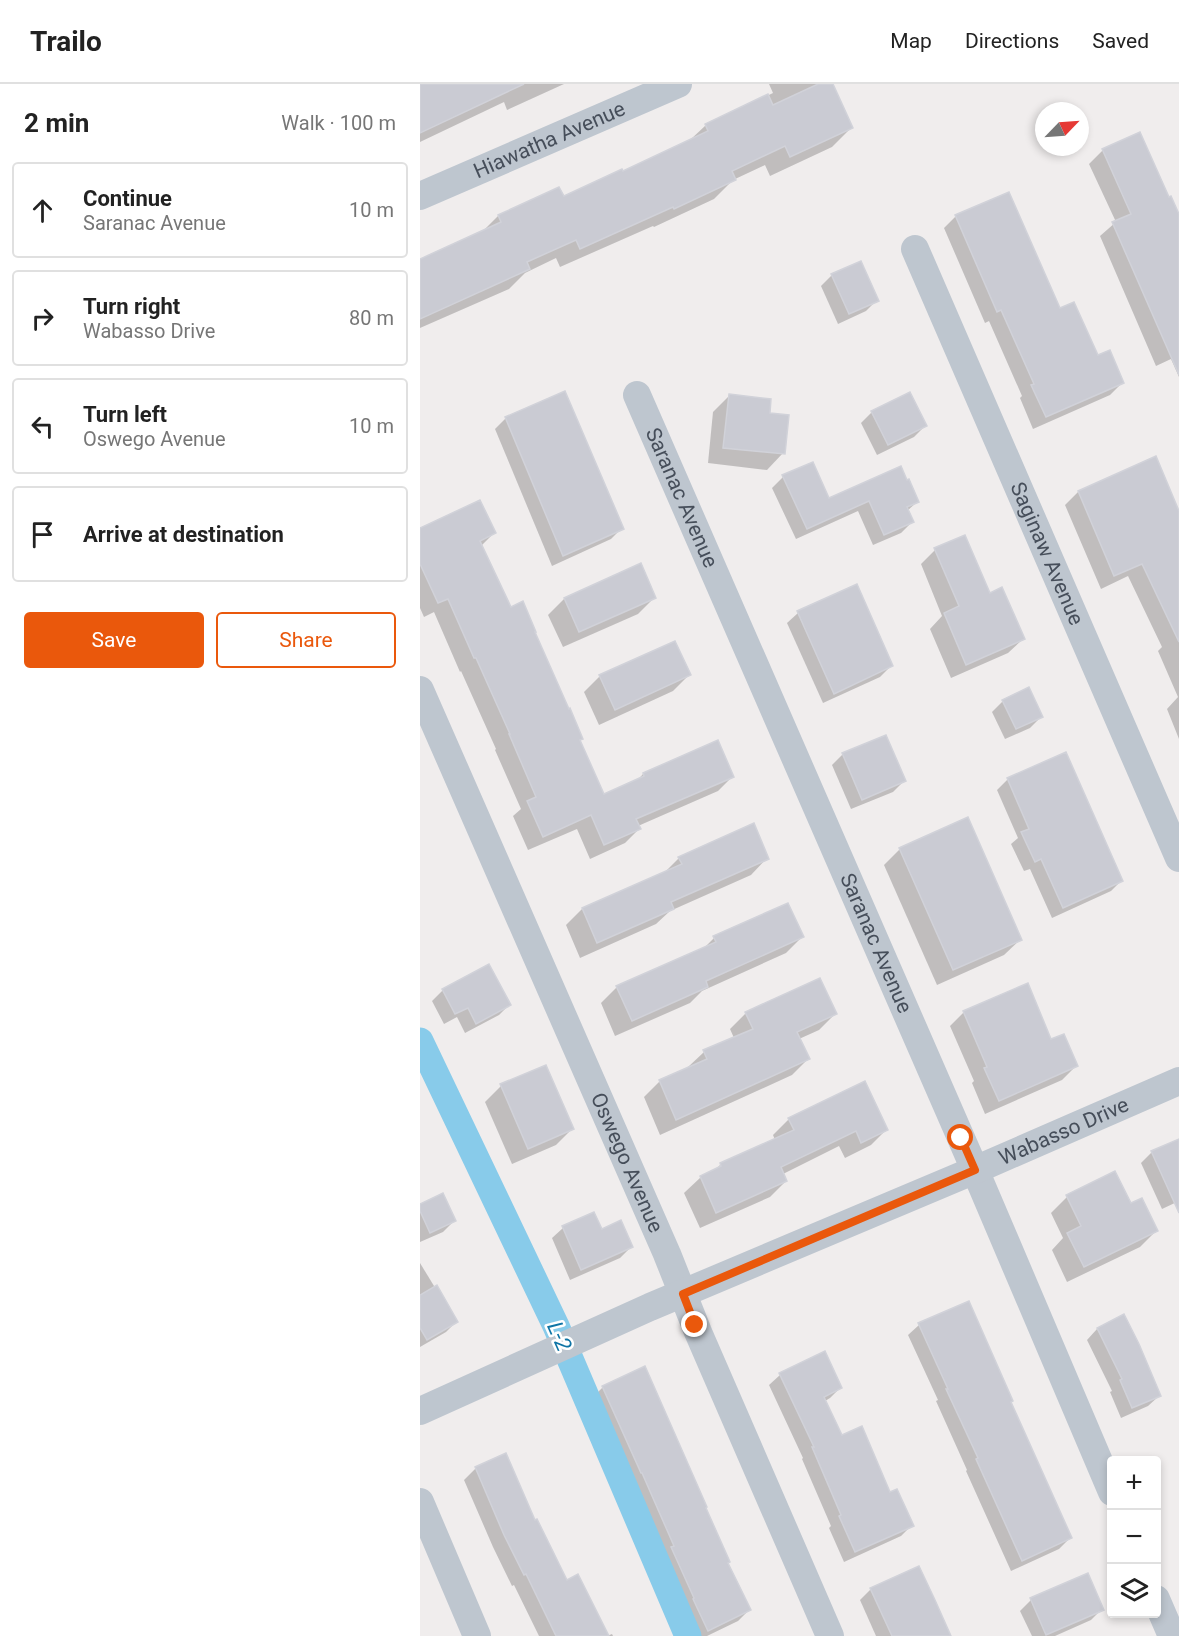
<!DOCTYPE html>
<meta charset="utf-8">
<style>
:root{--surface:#fff;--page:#f6f6f6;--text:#222;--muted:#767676;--line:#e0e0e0;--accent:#ea580c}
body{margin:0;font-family:Roboto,sans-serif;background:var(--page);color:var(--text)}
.controls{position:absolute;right:18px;bottom:18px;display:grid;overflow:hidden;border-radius:6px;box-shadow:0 3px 9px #0003}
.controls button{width:54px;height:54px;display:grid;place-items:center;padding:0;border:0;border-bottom:2px solid var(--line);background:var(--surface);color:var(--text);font:30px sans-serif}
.compass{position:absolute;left:615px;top:18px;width:54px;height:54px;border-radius:50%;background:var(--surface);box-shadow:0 3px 9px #0003;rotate:65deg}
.stop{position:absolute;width:18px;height:18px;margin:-14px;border:4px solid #ea580c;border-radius:50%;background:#fff}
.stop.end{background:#ea580c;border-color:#fff;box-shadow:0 2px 6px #0008}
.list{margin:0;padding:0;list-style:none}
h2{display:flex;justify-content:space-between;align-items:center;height:78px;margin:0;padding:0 24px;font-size:26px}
h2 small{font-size:20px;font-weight:400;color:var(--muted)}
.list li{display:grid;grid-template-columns:39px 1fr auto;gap:18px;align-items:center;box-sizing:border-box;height:96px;margin:0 12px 12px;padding:0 12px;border:2px solid var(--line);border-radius:6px}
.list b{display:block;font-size:22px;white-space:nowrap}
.list p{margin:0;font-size:20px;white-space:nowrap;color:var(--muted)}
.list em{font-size:20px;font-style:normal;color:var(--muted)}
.actions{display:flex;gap:12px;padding:18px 24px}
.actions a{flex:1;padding:14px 0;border:2px solid var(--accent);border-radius:6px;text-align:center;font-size:21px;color:var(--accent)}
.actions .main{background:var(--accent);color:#fff}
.icon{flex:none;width:33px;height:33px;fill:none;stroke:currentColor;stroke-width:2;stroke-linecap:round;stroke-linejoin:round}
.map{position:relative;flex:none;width:759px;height:1552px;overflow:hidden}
header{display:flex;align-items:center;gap:36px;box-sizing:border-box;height:84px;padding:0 30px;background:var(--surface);border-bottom:2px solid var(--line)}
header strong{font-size:28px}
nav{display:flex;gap:33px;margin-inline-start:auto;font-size:21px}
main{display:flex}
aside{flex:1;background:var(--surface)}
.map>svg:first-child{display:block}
</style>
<header>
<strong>Trailo</strong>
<nav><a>Map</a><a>Directions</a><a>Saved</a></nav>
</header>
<main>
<aside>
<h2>2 min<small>Walk · 100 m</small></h2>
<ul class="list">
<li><svg class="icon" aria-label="ahead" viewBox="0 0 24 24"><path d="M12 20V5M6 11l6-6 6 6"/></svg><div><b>Continue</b><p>Saranac Avenue</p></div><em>10 m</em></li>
<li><svg class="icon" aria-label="right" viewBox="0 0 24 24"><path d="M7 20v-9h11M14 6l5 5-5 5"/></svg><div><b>Turn right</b><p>Wabasso Drive</p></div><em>80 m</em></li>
<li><svg class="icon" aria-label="left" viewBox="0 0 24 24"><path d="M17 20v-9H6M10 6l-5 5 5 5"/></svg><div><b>Turn left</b><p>Oswego Avenue</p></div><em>10 m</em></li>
<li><svg class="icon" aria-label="arrive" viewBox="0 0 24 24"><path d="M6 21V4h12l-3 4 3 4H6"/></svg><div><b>Arrive at destination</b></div></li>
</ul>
<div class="actions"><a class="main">Save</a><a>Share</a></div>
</aside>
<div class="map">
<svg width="759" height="1552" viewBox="0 0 759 1552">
<rect width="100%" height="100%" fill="#f0eded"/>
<g fill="#0003">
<polygon points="0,0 144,0 87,26 84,18 0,58"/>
<polygon points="349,0 411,0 432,43 412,63 350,92 345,81 313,96 294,115 234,143 233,142 140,183 136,174 105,189 89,205 0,244 0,177 62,148 78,132 139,105 143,114 202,89 269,57 286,41 353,9"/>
<polygon points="683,66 749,115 759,134 759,293 751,275 736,282 680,152 696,138 669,80"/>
<polygon points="536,132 639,226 677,273 702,299 690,311 613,345 600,314 602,312 569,237 565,239 524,144"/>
<polygon points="412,191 457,216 446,227 418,240 401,202"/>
<polygon points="309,312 348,331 363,369 347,386 288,379 293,328"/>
<polygon points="452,328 505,342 494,353 457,371 441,339"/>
<polygon points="86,334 202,444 191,455 132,482 75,345"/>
<polygon points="363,393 408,416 497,418 487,427 492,438 481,449 453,461 438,427 376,455 352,404"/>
<polygon points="658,408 759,430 759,655 747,625 758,613 738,567 742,563 708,492 681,505 645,421"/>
<polygon points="0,445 74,449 61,462 90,525 158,657 183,712 216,698 223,690 312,693 298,707 218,742 219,745 205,759 170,775 157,745 108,766 93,732 101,725 75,666 76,665 41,587 40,588 14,528 4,533 0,524"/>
<polygon points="515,466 569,511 603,555 588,569 531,594 510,545 522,532 501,480"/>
<polygon points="436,502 471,582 460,593 403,619 367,539 378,529"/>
<polygon points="234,514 218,530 143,563 128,531 144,515"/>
<polygon points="269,591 253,607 179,641 164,608 180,592"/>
<polygon points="583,617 621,633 610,644 585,655 572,628"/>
<polygon points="423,670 484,697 473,708 431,725 412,681"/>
<polygon points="588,695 701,797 691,807 632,834 610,785 604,787 591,760 598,754 577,706"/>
<polygon points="480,765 601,855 584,871 517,901 464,781"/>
<polygon points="259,774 347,774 331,791 250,827 236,840 160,874 146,841 162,825 243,790"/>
<polygon points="382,853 366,869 282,907 270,919 195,952 181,919 197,903 282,866 294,854"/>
<polygon points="23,906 90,920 79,931 45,949 37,933 24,940 12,917"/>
<polygon points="544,928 656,982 642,996 565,1030 552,999 554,997 530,942"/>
<polygon points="326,929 415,930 399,946 379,955 388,975 372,991 240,1051 224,1013 240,997 267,984 284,968 314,954 310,945"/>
<polygon points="81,1002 152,1045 136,1061 92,1080 65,1018"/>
<polygon points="369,1035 467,1045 451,1061 425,1074 419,1062 363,1090 366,1097 350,1113 280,1144 264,1109 281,1093 294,1087 301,1080 355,1056 353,1051"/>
<polygon points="759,1057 759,1117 742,1125 721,1079 732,1068"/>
<polygon points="695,1089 710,1121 736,1147 720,1163 647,1198 632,1166 643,1154 631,1129 647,1113"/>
<polygon points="0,1122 34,1137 23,1148 0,1158"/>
<polygon points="173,1130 181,1147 211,1163 200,1174 150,1196 132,1154 143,1144"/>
<polygon points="0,1179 36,1238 26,1248 0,1263"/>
<polygon points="703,1232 739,1312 728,1322 701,1334 690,1308 692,1307 667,1256 677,1245"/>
<polygon points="499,1241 590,1319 650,1454 639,1465 591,1487 546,1387 547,1386 516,1317 518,1316 488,1251"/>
<polygon points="404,1269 420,1304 410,1314 405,1317 421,1353 469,1410 492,1441 481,1452 424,1478 409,1444 411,1442 382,1375 383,1374 349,1301 360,1291"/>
<polygon points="183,1303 307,1479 329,1526 318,1537 287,1552 275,1552 263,1527 263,1526 241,1475 243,1473 211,1399 210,1399 172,1314"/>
<polygon points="56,1384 114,1438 146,1498 187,1552 192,1550 193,1552 119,1552 94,1501 92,1502 73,1463 44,1396"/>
<polygon points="451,1505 529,1552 456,1552 440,1516"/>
<polygon points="611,1516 682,1525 671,1536 635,1552 612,1552 600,1527"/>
</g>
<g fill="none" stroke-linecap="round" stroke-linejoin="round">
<polyline stroke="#88cbea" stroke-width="27" points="0,957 136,1242 268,1552"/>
</g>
<g fill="#cacbd3" stroke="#d1d2d9" stroke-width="1.5">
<polygon points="0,0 104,0 0,49"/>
<polygon points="398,0 413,0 433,44 370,73 365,62 312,87 316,96 254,125 253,123 160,165 156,156 107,178 110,185 0,235 0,175 81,138 78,131 139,103 144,112 202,85 203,87 288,47 285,40 348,10 353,21"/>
<polygon points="720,48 749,113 751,112 759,130 759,291 692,138 711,130 682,65"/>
<polygon points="589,108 640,224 654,218 678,271 690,266 704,299 626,333 611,301 614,300 581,226 577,228 535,131"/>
<polygon points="441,177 459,217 429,230 411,190"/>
<polygon points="145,307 204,445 143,472 85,333"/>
<polygon points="490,308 507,342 468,361 451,327"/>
<polygon points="309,310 351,315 350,329 369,331 365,370 303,364"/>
<polygon points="736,372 759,427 759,558 722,480 694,492 658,407"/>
<polygon points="393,378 409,414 481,382 487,396 489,395 499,418 487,423 494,438 464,451 449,417 387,445 362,391"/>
<polygon points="60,416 76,449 60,457 91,523 103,517 116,548 115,548 149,625 150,624 163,655 160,656 184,710 224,692 223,689 298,656 314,693 216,735 221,745 184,761 171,731 123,753 107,717 116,713 89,650 90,650 56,574 54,574 28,515 18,519 0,480 0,444"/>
<polygon points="545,451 570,509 582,503 605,555 546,581 524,529 539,522 514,464"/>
<polygon points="221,479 236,514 159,548 144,514"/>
<polygon points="437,500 473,582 414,610 377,527"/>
<polygon points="255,557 271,591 195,626 179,591"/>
<polygon points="609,603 623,633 596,645 582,616"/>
<polygon points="466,651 486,697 442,716 422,669"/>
<polygon points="646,668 703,797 643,824 621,775 615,778 601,748 609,745 587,694"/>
<polygon points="548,733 602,856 533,886 479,764"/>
<polygon points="334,739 349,775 251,818 254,825 177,859 162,824 262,780 258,773"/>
<polygon points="368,819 384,853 286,897 288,903 212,937 196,902 296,858 293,852"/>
<polygon points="69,880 91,921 56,940 48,924 35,930 22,905"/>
<polygon points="400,894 417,930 377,948 390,975 256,1036 239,996 287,975 283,966 333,945 325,928"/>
<polygon points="608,899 631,955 644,950 658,982 579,1017 564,984 567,983 543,927"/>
<polygon points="126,981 154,1045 108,1065 80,1000"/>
<polygon points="445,997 468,1046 441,1059 436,1047 361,1083 367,1097 296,1129 280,1092 301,1082 300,1079 374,1046 368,1034"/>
<polygon points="759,1055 759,1129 731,1067"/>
<polygon points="695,1087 711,1119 722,1114 738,1147 664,1183 647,1149 661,1142 646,1111"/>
<polygon points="23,1109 36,1137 10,1149 0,1127 0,1120"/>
<polygon points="174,1128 182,1145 201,1136 213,1163 161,1186 142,1142"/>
<polygon points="17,1201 38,1238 7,1256 0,1244 0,1211"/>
<polygon points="549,1217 593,1317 591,1318 652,1454 602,1477 556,1375 558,1374 526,1305 528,1305 498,1239"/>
<polygon points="704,1230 719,1260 741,1312 712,1324 700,1296 702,1295 677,1244"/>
<polygon points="405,1267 422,1304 404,1313 422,1351 442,1342 470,1408 477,1405 494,1442 435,1468 419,1432 421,1431 392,1363 394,1363 359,1289"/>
<polygon points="225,1282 287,1423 286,1424 310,1478 308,1479 331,1526 288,1547 273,1515 274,1514 251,1463 254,1462 222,1389 221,1389 182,1302"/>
<polygon points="86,1369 115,1436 117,1435 147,1496 158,1490 189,1552 136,1552 106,1490 104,1491 84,1451 55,1383"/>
<polygon points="499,1482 515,1516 531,1552 472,1552 450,1504"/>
<polygon points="668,1489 684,1526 626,1551 610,1514"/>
</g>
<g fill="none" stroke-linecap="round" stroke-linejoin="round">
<g stroke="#bec6cf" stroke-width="28">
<path id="s1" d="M0,112l258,-112"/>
<path id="s2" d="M495,165l264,609"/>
<path id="s3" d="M217,311l338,775 137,322"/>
<path id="s4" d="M0,606l247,564 31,78 132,304"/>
<path id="s5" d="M0,1327l230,-104 325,-137 204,-89"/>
<polyline points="0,1418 57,1552"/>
<polyline points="736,1515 752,1552"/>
</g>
</g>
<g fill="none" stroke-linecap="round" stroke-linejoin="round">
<polyline stroke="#ea580c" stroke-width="8" points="275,1241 263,1210 555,1086 541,1054"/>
</g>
<g text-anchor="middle" stroke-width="5" stroke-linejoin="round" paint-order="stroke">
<g font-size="21" fill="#464e5a" stroke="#fff">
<text dy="7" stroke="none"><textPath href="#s1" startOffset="141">Hiawatha Avenue</textPath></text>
<text dy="7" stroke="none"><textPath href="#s3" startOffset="112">Saranac Avenue</textPath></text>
<text dy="7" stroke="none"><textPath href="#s2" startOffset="332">Saginaw Avenue</textPath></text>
<text dy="7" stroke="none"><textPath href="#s3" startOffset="598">Saranac Avenue</textPath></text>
<text dy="7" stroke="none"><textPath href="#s5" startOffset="702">Wabasso Drive</textPath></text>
<text dy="7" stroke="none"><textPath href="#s4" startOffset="516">Oswego Avenue</textPath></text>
</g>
<g font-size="22" font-style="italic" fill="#0e74a5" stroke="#fff">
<text transform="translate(140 1252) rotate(66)" y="8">L-2</text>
</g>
</g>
</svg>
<div class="controls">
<button>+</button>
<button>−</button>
<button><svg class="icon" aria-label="layers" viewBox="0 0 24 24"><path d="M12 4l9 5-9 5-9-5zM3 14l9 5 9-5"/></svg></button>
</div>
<svg class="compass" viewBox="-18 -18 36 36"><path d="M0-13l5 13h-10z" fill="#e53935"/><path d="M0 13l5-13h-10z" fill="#767676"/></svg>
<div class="stop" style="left:541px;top:1054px"></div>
<div class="stop end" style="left:275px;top:1241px"></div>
</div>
</main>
